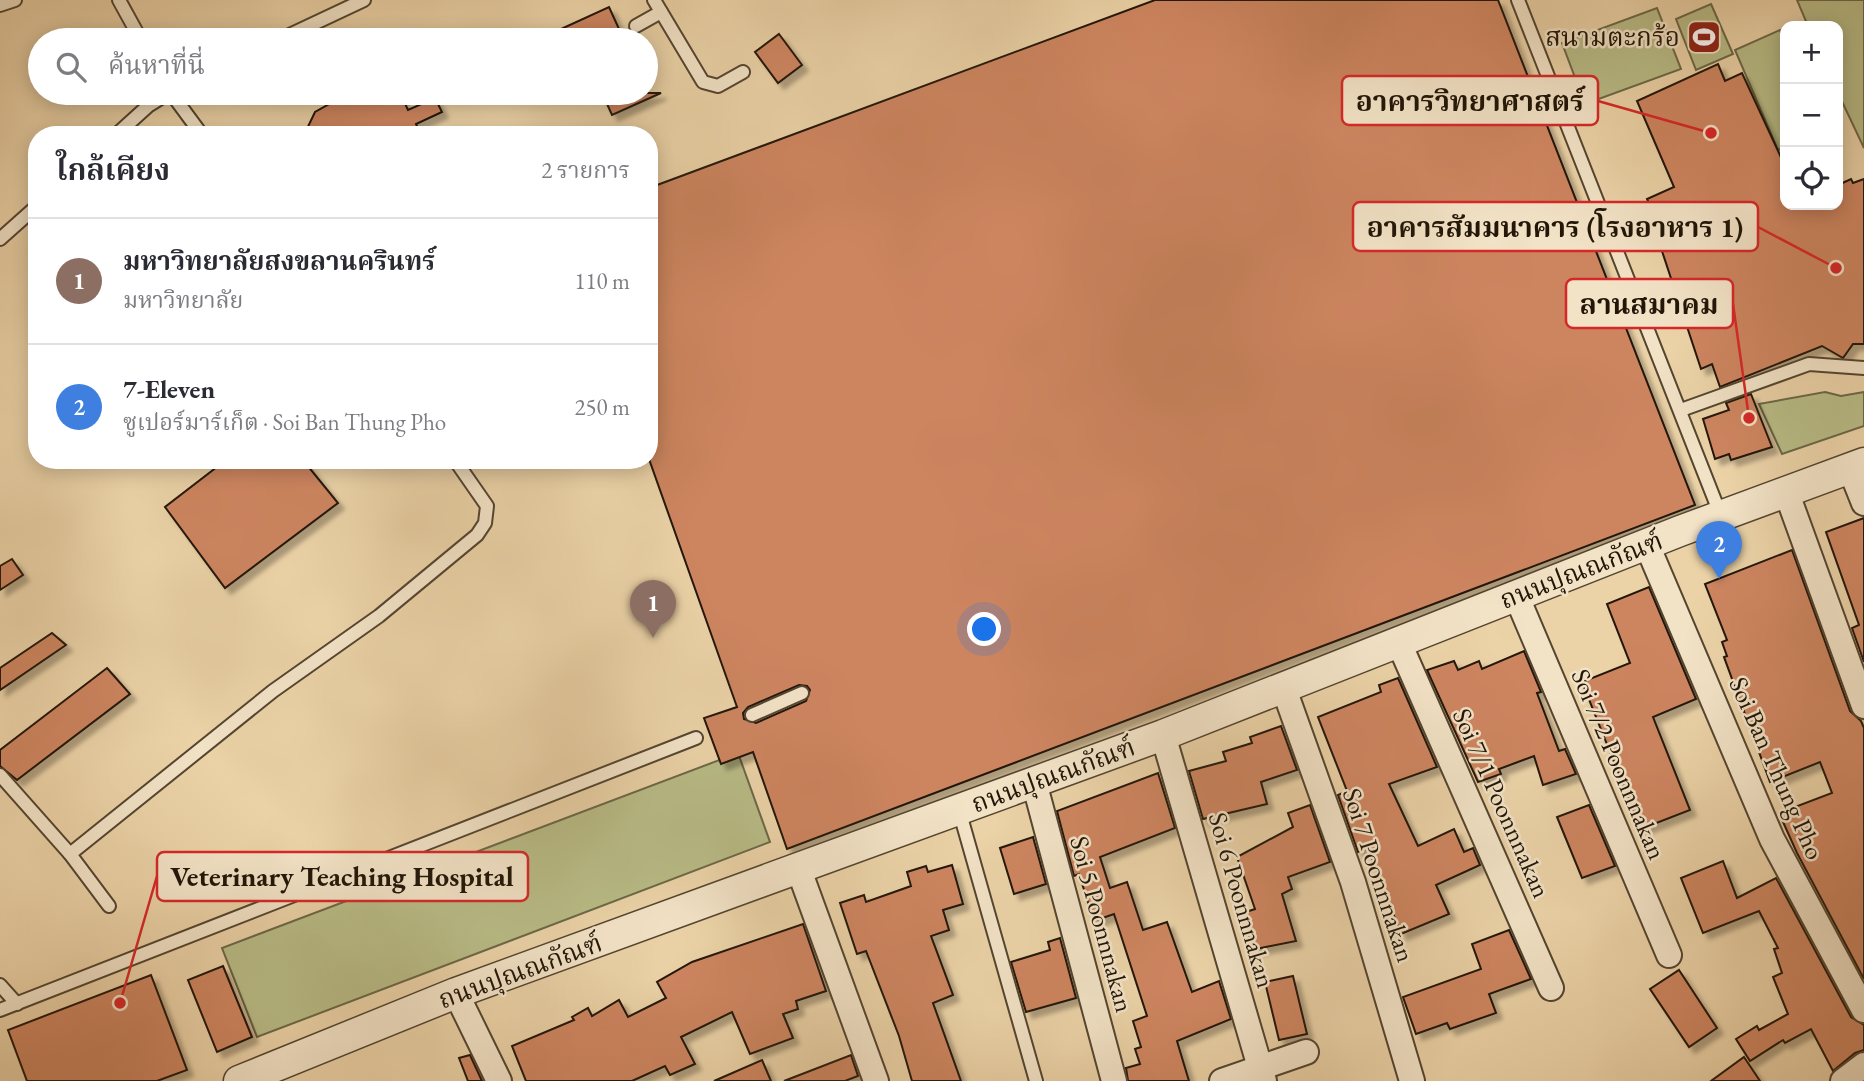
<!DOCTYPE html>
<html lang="th">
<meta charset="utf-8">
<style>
:root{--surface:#fff;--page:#f2f2f3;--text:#2b2b33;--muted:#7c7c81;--line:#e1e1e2;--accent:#8f2418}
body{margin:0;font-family:"EB Garamond","Noto Serif Thai",serif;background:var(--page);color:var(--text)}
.controls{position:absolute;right:21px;top:21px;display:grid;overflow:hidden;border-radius:14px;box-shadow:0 4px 18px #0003}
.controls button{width:63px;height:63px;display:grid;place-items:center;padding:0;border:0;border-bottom:2px solid var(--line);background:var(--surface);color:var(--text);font:35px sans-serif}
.you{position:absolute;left:985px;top:630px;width:24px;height:24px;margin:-18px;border:5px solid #fff;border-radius:50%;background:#1a73e8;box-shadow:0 0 0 10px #1a73e833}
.badge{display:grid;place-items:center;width:46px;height:46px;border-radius:50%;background:var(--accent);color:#fff;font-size:23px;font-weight:700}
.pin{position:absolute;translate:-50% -58px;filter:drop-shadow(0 2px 4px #0008)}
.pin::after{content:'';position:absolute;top:37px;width:24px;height:21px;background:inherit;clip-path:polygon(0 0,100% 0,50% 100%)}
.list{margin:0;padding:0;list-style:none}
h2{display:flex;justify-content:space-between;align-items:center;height:91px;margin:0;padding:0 28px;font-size:30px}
h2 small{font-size:23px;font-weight:400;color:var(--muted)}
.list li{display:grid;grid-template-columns:46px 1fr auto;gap:21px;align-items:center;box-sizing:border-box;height:126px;padding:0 28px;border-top:2px solid var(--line)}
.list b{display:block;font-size:26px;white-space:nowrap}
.list p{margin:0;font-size:23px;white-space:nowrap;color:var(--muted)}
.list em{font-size:23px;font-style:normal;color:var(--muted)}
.icon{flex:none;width:38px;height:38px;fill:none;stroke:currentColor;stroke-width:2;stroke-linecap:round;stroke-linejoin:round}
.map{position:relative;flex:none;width:1864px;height:1081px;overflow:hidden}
.search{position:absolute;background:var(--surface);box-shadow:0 4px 18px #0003;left:28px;top:28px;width:630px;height:77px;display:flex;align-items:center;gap:18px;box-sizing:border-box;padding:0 24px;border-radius:38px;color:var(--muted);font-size:26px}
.panel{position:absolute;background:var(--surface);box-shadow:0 4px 18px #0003;left:28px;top:126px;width:630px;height:343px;border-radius:28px}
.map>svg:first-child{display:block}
</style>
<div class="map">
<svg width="1864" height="1081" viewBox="0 0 1864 1081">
<defs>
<filter id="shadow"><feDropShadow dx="6" dy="6" stdDeviation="2" flood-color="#0004"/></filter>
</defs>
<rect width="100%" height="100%" fill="#ebd2a7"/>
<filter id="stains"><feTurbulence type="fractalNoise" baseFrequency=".00286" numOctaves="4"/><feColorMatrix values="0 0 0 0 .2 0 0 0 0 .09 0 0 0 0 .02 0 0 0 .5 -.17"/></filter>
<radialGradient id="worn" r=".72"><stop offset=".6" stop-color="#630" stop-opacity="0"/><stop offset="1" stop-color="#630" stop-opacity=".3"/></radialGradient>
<g fill="#b8bb86" stroke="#6c6847" stroke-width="2">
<polygon points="1797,0 1864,0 1864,148 1838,93 1838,26 1808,26"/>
<polygon points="1711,4 1733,54 1696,70 1676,19"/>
<polygon points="1657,8 1681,69 1585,104 1562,43"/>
<polygon points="1780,30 1785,41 1785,147 1778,150 1735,50"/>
<polygon points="1825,392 1841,396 1864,392 1864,426 1782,454 1759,404"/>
<polygon points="738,753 770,842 257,1037 222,948"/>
</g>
<g fill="#cd8561" stroke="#211608" stroke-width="2" fill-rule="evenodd" filter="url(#shadow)">
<path d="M1155,0h343l197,505 -908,344 -34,-97 -32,12 -17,-46 33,-11 -88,-248v-271zM799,685l8,1 3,4 -4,11 -50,22 -12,-4 -1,-6 5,-6z"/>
<polygon points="609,7 624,40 537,40"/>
<polygon points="779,34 802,65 778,83 755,52"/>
<polygon points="1718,64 1725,81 1742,73 1785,166 1785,205 1838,205 1838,185 1851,179 1853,183 1864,179 1864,344 1853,344 1843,358 1822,346 1720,387 1712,364 1701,369 1656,233 1662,230 1647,199 1674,187 1637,101"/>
<polygon points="349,93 400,93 408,110 435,98 442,112 416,124 421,135 304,135 315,112"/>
<polygon points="602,93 661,93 612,115"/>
<polygon points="1751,394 1772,447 1731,460 1729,454 1715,459 1703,419 1729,410 1726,403"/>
<polygon points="226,460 303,460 338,503 225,588 165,507"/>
<polygon points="1864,518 1864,662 1852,628 1859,625 1826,532"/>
<polygon points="1792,550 1850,711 1861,721 1864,728 1864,979 1797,853 1779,813 1832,793 1820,762 1770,782 1724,657 1727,656 1722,642 1727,640 1705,584"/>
<polygon points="12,559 23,575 0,590 0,566"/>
<polygon points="1649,587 1696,699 1653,717 1690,810 1641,829 1582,682 1630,663 1607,604"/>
<polygon points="52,633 66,645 0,690 0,668"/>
<polygon points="1524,651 1541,692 1537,693 1559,751 1565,749 1576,774 1543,785 1534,756 1499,769 1501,774 1478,782 1427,670 1454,661 1458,670 1479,661 1482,669"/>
<polygon points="107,668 130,694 17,780 0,766 0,750"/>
<polygon points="1398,678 1437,767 1389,784 1418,846 1454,829 1464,852 1473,848 1480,865 1436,885 1449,914 1401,934 1368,848 1358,852 1338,795 1347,791 1318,717 1381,692 1379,685"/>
<polygon points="1281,726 1297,770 1261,782 1267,804 1203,819 1189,771 1226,761 1223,752 1252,743 1250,737"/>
<polygon points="1158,773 1175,828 1100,857 1110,888 1127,882 1143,930 1167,922 1192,992 1219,981 1231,1019 1177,1041 1189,1081 1128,1081 1126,1068 1140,1064 1135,1049 1141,1047 1133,1021 1147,1016 1114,914 1094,921 1079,874 1074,876 1057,811"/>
<polygon points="1310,805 1330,862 1288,877 1292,889 1282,894 1296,941 1251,950 1246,912 1255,909 1237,857 1293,827 1288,813"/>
<polygon points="1589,805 1615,866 1582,878 1557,817"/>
<polygon points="1033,837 1046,884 1014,894 1000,848"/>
<polygon points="1723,861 1737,898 1776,878 1851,1017 1864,1025 1864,1050 1855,1053 1833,1071 1811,1029 1785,1043 1783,1040 1750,1061 1736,1039 1757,1026 1759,1030 1788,1014 1773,977 1782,973 1774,949 1778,948 1759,911 1703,933 1681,878"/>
<polygon points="952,865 963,904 943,910 949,930 931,936 953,995 933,1003 961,1081 912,1081 899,1036 866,951 857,954 840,903 864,895 866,902 911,886 907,872 926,866 928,872"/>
<polygon points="803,924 826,991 796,1001 798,1009 783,1014 793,1038 750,1054 732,1012 681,1037 695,1064 670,1075 665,1066 632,1081 526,1081 512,1046 574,1020 572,1017 588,1008 592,1016 619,1000 628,1017 666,998 657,982 692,962"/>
<polygon points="1509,930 1531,979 1489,994 1496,1013 1450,1029 1447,1023 1416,1034 1403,997 1481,969 1472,944"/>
<polygon points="1060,938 1076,998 1026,1012 1011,962 1050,950 1048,942"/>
<polygon points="223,966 252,1037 217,1052 188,980"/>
<polygon points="1679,970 1717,1028 1689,1047 1650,989"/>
<polygon points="151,975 187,1070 157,1081 27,1081 8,1030"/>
<polygon points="1293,976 1307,1034 1279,1040 1265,982"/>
<polygon points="470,1055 482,1081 468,1081 459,1058"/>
<polygon points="851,1055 858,1076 845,1081 784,1081"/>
<polygon points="1744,1057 1760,1081 1711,1081"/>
<polygon points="762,1060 771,1081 714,1081"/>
</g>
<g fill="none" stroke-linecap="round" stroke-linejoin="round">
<g stroke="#544530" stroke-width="16">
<g id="service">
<polyline points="119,0 141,40"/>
<polyline points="654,0 703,82 718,86 743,72"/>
<polyline points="1518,0 1721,516"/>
<polyline points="0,5 15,0"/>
<polyline points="636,26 661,12"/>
<polyline points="279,40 364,0"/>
<polyline points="171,93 202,135"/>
<polyline points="116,135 148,106 169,93"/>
<polyline points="0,239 37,206"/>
<polyline points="1681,410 1809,364 1864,368"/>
<polyline points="752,715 802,693"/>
<polyline points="0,775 70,854 109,906"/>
<polyline points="959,810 1036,1081"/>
<polyline points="70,854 273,691 379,616 477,535 485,523 487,506 455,460"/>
<polyline points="0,985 17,1004"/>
<polyline points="0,1010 696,738"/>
</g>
</g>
<g stroke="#544530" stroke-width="28">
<g id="minor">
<polyline points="1850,468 1864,503"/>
<polyline points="1786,491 1864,706"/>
<polyline points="1647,545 1772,839 1864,1010"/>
<polyline points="1516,595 1669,955"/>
<polyline points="1399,643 1551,988"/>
<polyline points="1284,689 1353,882 1412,1081"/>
<polyline points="1163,735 1264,1081"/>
<polyline points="1034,782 1114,1081"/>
<polyline points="799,870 876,1081"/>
<polyline points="456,993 499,1081"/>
<polyline points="1222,1081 1306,1052"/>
<polyline points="1843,1081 1864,1065"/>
</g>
</g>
<g stroke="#544530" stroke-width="33">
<polyline id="tertiary" points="239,1081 456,993 1163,735 1680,531 1864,463"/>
</g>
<use href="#service" stroke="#f2e2c6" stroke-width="12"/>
<use href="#minor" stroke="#f2e2c6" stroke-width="24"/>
<use href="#tertiary" stroke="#f2e2c6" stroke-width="30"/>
</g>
<defs>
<g id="stadium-square" transform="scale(1.75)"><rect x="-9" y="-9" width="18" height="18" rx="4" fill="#8f2418" stroke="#f2e2c6"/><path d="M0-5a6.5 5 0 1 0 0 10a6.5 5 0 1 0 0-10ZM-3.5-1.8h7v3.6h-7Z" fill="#fff"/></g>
</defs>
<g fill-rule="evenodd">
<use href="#stadium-square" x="1704" y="37"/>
</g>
<g text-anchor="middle" stroke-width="5" stroke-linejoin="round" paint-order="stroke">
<g font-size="26" fill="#211608" stroke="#f2e2c6" text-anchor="end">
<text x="1680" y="46">สนามตะกร้อ</text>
</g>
<g font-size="26" fill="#211608" stroke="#f2e2c6">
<text transform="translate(1581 570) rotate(-21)" y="9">ถนนปุณณกัณฑ์</text>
<text transform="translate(1619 764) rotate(67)" y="9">Soi 7/2 Poonnnakan</text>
<text transform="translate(1777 768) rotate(66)" y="9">Soi Ban Thung Pho</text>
<text transform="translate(1053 775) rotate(-20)" y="9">ถนนปุณณกัณฑ์</text>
<text transform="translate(1502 803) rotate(66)" y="9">Soi 7/1 Poonnnakan</text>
<text transform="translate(1379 875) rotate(72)" y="9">Soi 7 Poonnnakan</text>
<text transform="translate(1242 900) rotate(74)" y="9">Soi 6 Poonnnakan</text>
<text transform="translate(1102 924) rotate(75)" y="9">Soi 5 Poonnnakan</text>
<text transform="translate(520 971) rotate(-20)" y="9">ถนนปุณณกัณฑ์</text>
</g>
</g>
<path fill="none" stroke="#d62828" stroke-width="2.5" d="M1711 133L1598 101M1836 268L1758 227M1749 418L1733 304M120 1003L157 876"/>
<g fill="#d62828" stroke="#f2e2c6" stroke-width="2.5">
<circle cx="1711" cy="133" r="7"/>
<circle cx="1836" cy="268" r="7"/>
<circle cx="1749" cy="418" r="7"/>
<circle cx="120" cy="1003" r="7"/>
</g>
<g fill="#f2e2c6" stroke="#d62828" stroke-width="2.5">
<rect x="1342" y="76" width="256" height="49" rx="7"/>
<rect x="1353" y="202" width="405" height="49" rx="7"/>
<rect x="1566" y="279" width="167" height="49" rx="7"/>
<rect x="157" y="852" width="371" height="49" rx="7"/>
</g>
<g font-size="28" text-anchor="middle" font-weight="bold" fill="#211608">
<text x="1470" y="111">อาคารวิทยาศาสตร์</text>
<text x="1555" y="237">อาคารสัมมนาคาร (โรงอาหาร 1)</text>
<text x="1649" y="314">ลานสมาคม</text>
<text x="342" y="886">Veterinary Teaching Hospital</text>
</g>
<rect width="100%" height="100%" filter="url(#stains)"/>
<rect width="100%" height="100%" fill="url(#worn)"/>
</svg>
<div class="controls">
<button>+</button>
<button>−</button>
<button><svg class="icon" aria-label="locate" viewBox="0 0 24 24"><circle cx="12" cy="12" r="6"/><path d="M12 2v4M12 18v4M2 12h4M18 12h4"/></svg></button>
</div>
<div class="you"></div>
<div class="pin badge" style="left:653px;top:638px;background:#8d6e63">1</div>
<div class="pin badge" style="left:1719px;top:579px;background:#3f7fe0">2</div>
<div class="search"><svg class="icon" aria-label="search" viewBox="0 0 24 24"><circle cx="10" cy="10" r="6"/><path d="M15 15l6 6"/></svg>ค้นหาที่นี่</div>
<section class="panel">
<h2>ใกล้เคียง<small>2 รายการ</small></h2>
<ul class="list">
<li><span class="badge" style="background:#8d6e63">1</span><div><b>มหาวิทยาลัยสงขลานครินทร์</b><p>มหาวิทยาลัย</p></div><em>110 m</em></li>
<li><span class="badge" style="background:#3f7fe0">2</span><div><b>7-Eleven</b><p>ซูเปอร์มาร์เก็ต · Soi Ban Thung Pho</p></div><em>250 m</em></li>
</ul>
</section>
</div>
